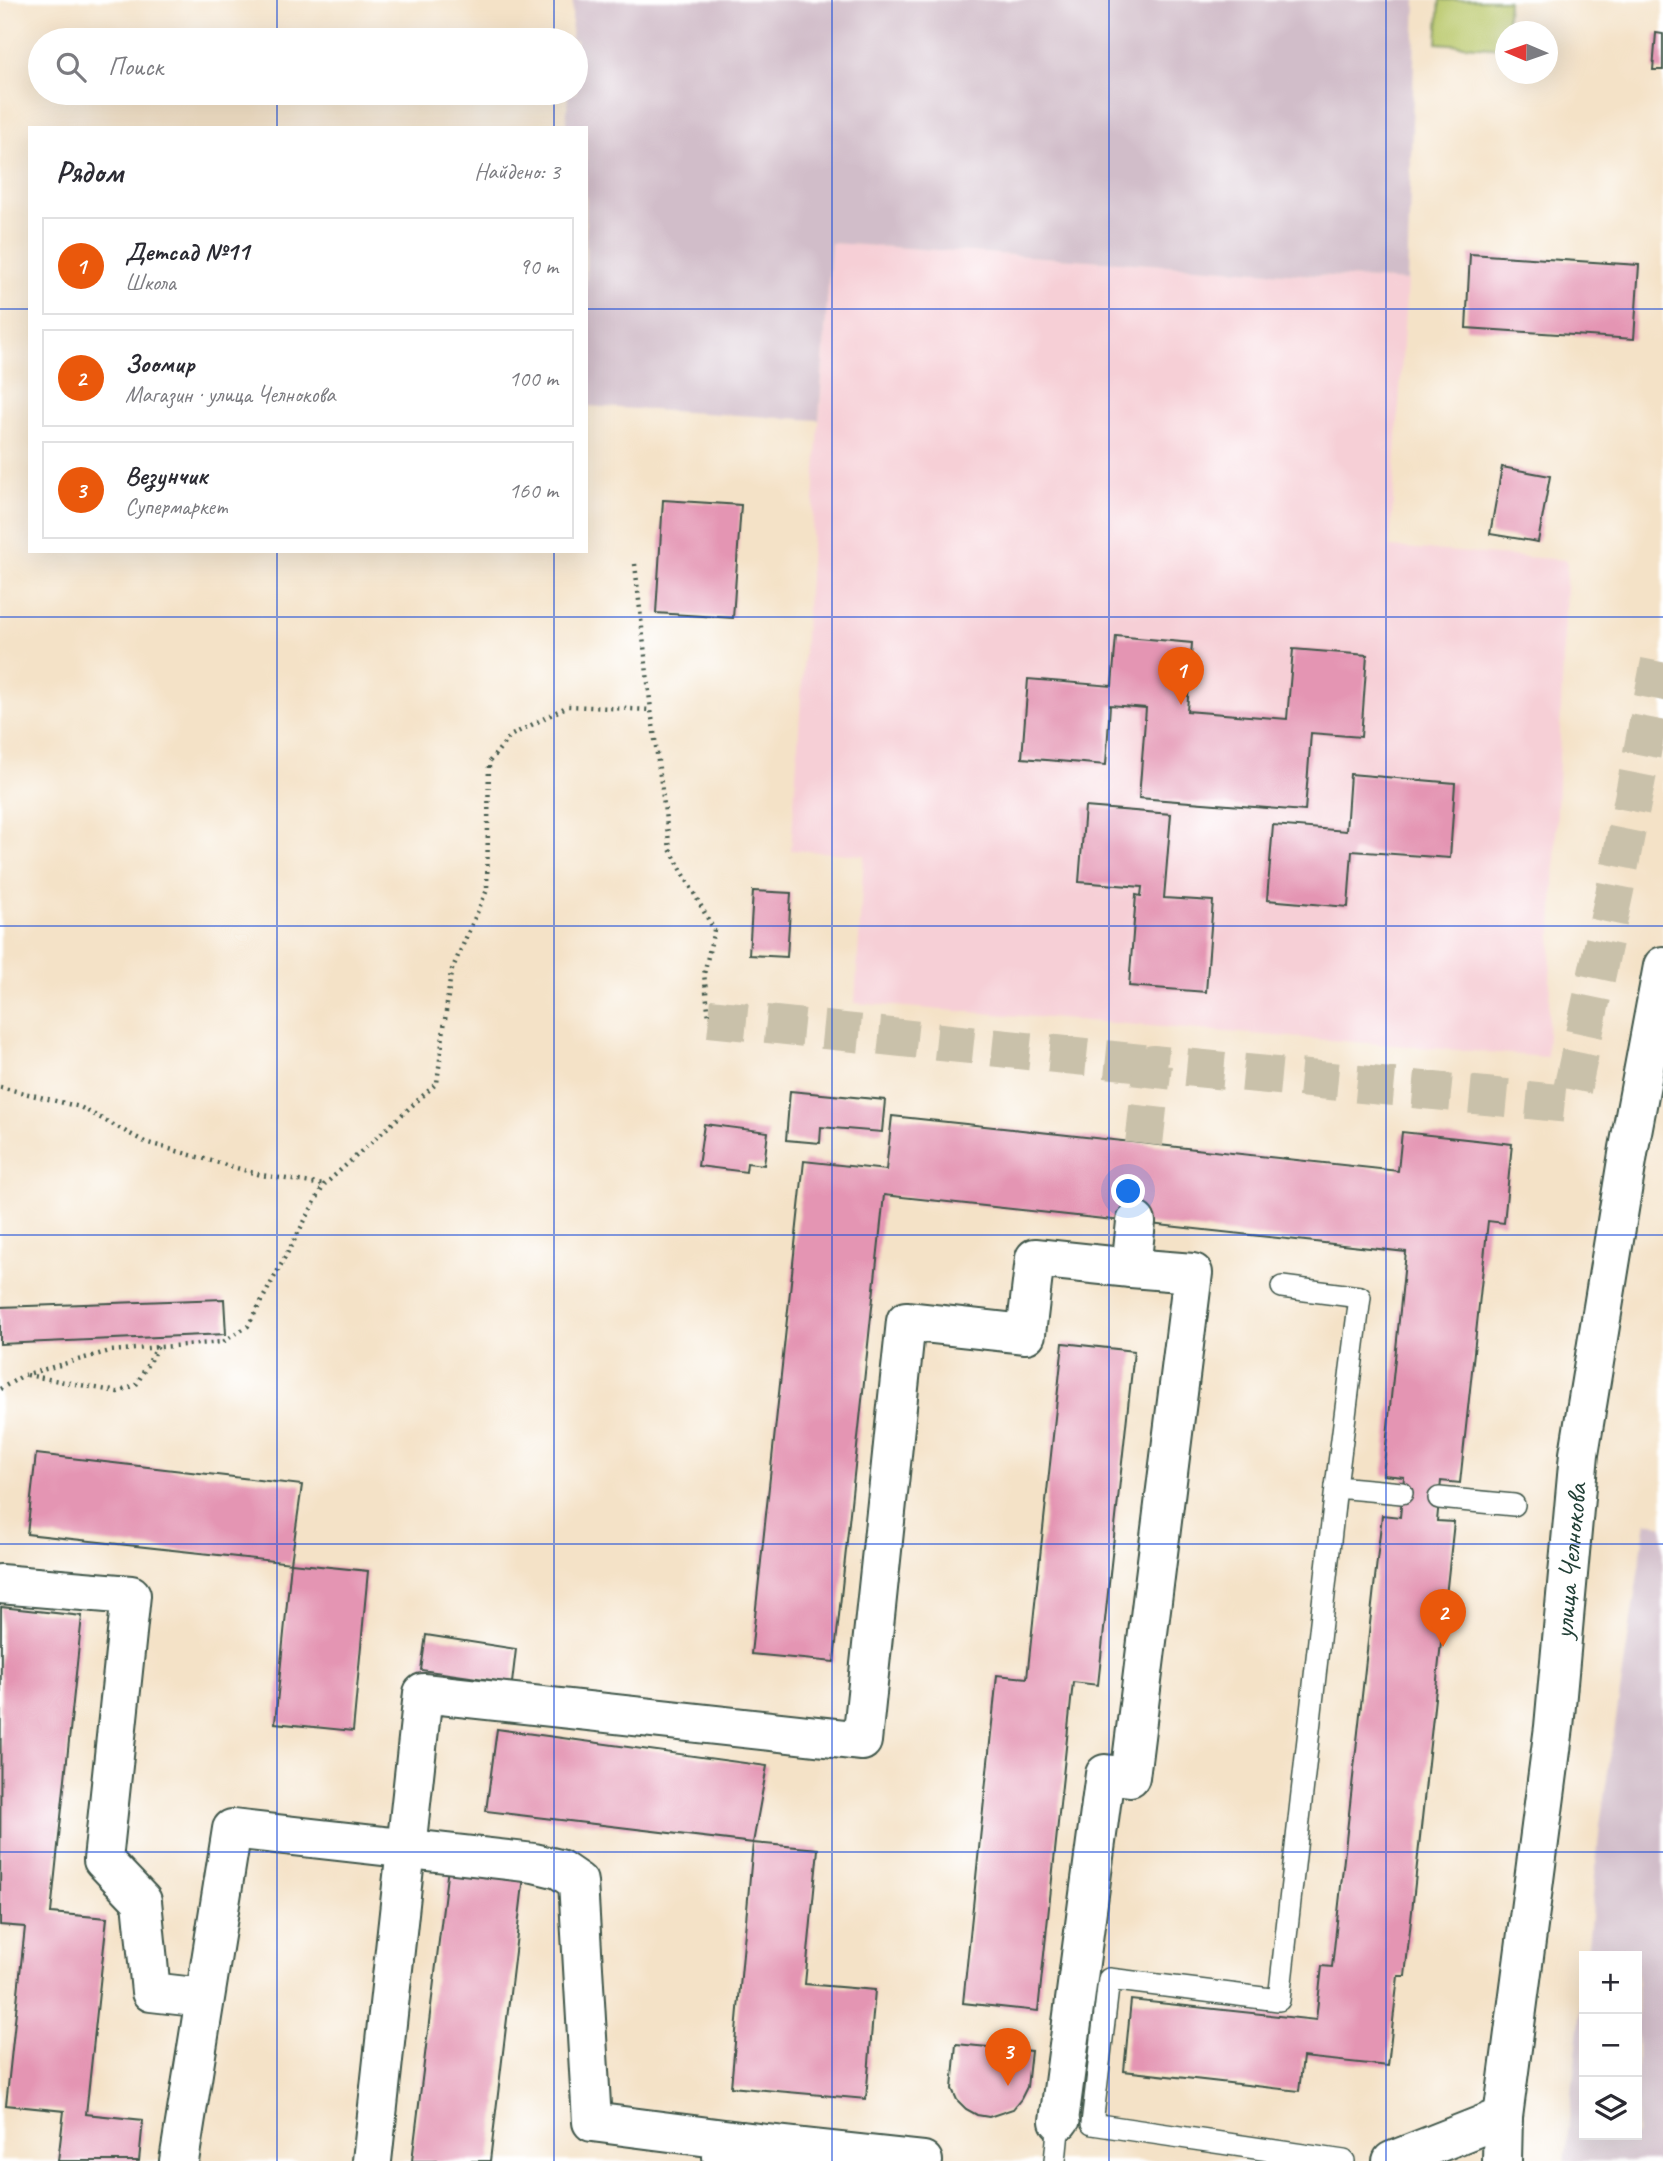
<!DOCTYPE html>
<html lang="ru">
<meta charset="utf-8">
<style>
:root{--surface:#fff;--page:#f7f7f7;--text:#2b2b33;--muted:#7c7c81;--line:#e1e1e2;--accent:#ea580c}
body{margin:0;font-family:Caveat,sans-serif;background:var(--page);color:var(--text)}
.controls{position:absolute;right:21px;bottom:21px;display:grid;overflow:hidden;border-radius:0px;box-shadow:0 7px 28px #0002}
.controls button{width:63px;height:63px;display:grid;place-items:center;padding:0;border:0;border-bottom:2px solid var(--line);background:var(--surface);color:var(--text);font:35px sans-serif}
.compass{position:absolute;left:1495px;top:21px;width:63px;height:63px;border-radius:50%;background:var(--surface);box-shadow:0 7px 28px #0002;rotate:272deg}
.you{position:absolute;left:1129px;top:1192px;width:24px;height:24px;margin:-18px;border:5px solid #fff;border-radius:50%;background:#1a73e8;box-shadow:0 0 0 10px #1a73e833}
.badge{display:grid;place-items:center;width:46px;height:46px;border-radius:50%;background:var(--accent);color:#fff;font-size:23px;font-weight:700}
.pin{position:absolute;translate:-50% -58px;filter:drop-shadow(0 2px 4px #0008)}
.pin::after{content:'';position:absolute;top:37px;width:24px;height:21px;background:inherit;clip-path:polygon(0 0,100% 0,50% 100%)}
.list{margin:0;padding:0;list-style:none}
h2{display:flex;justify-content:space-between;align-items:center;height:91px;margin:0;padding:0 28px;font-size:30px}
h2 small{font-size:23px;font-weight:400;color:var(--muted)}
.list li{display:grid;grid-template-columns:46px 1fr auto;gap:21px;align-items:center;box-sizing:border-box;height:98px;margin:0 14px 14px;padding:0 14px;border:2px solid var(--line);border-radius:0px}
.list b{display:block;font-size:26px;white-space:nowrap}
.list p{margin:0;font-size:23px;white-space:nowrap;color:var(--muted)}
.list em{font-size:23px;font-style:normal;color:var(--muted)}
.icon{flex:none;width:38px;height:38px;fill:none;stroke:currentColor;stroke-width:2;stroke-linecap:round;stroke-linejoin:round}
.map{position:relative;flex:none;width:1663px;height:2161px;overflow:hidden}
.search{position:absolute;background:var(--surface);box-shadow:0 7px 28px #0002;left:28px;top:28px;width:560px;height:77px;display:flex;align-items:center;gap:18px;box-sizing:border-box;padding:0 24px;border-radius:38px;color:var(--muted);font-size:26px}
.panel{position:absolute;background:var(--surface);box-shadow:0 7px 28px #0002;left:28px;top:126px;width:560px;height:427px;border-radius:0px}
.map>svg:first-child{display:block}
</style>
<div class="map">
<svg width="1663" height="2161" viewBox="0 0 1663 2161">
<rect width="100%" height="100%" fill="#fff"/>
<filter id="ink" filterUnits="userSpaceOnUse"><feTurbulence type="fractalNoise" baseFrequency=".0143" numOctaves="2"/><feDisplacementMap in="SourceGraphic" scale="14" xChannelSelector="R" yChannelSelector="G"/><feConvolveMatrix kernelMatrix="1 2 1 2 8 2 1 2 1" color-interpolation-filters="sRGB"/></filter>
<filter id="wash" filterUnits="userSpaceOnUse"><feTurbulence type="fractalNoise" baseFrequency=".00686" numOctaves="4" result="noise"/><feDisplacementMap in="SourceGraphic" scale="28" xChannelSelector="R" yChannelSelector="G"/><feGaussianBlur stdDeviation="1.57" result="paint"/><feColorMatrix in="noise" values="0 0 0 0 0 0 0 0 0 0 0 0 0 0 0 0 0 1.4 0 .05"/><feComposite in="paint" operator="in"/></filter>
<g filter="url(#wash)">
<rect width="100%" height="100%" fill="#f4e2c7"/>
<polygon fill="#f6cfd6" points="831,243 1407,281 1390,547 1567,560 1547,1057 855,1003 864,855 791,850"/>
<g fill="#d1bdc9">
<polygon points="573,0 1416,0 1407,281 831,243 819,420 586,406 586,128 566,128 568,93 576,93 576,40 571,40"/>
<polygon points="1646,1521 1663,1526 1663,2161 1565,2161 1584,1979 1584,2135 1637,2135 1637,1956 1587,1956 1600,1825"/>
</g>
<polygon fill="#b9c86b" stroke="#6c8250" stroke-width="2" points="1440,0 1508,0 1505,48 1437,43"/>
<g id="blocks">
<g fill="#e495b3">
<polygon points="1656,33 1663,34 1663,70 1653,70"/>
<polygon points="1470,254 1639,265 1634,339 1466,328"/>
<polygon points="1502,467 1550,476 1538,542 1490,534"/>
<polygon points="663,500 741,505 733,618 656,613"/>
<polygon points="1116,636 1192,643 1187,711 1287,719 1293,649 1367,655 1361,737 1311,733 1305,811 1139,798 1146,708 1110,705 1106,765 1022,758 1028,679 1112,686"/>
<polygon points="1350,774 1455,783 1450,858 1352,851 1348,907 1267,900 1273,825 1346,831"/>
<polygon points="1085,807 1171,814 1164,898 1213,901 1206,992 1129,986 1136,895 1141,896 1142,887 1079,882"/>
<polygon points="753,891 791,893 787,957 749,955"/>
<polygon points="790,1091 885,1100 882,1132 821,1127 820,1143 786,1140"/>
<polygon points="892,1116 1398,1171 1402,1132 1512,1144 1504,1223 1488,1221 1460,1483 1441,1481 1437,1521 1454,1522 1405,1976 1398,1976 1388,2066 1303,2057 1299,2091 1124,2071 1131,2000 1316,2020 1322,1966 1332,1967 1382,1515 1400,1517 1404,1477 1383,1475 1406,1252 884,1195 834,1662 751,1654 804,1161 886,1170"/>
<polygon points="704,1124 768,1132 764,1165 747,1163 746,1172 698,1166"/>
<polygon points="224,1299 226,1334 0,1344 0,1307"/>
<polygon points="1063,1343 1134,1351 1098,1685 1073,1682 1038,2011 963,2003 997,1675 1027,1678"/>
<polygon points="36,1454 302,1485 291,1563 27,1534"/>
<polygon points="291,1563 368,1571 353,1731 275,1723"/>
<polygon points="1,1607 82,1616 51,1913 107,1918 86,2114 143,2120 139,2161 58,2161 64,2111 6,2105 25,1927 0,1925"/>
<polygon points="426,1635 516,1649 512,1683 421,1670"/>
<polygon points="497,1729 767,1766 753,1843 818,1849 805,1984 875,1990 866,2099 731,2087 753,1843 486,1811"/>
<polygon points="448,1867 524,1876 490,2161 412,2161"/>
<polygon points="956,2044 1031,2051 1027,2087 1021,2099 1013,2109 989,2117 977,2115 966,2109 957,2100 952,2089"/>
</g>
</g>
</g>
<g filter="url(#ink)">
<use href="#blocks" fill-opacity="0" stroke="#3f564a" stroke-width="2"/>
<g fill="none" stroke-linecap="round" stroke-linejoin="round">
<g stroke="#c9c1aa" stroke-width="38" stroke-dasharray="38 19" stroke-linecap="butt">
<polyline points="709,1018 1153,1064"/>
<polyline points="1144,1144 1153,1064 1569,1104 1615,890 1663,646"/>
</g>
<g stroke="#3f564a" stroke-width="24">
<g id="lane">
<polyline points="1282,1287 1360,1297 1336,1487 1279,2000 1109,1979 1092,2124 1344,2161"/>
<polyline points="1336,1487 1402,1493"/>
<polyline points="1439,1498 1514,1505"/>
<polyline points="1055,2161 1059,2121 1069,2122"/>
</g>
</g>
<g stroke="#3f564a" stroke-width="42">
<g id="street">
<polyline points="0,1584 131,1595 103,1860 142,1901 151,1992 204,1998"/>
<polyline points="1059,2121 1105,1774 1130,1777 1193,1273 1131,1268"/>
<polyline points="722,2157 740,2141 923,2161"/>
<polyline points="179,2161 232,1829 534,1863 559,1869 578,1882 592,2122 740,2141"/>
<polyline points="372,2161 423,1693 862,1741 906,1321 1026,1334 1035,1258 1131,1268 1136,1222"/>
<polyline points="1392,2161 1503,2117"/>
</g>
</g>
<g stroke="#3f564a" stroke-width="42">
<g id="secondary">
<path id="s1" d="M1502,2161l1,-44 51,-390 25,-273 50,-306 34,-182"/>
</g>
</g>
<g stroke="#3f564a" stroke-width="4.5" stroke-dasharray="2 5" stroke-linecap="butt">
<polyline points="635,564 651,710"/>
<polyline points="0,1087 80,1107 145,1142 261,1175 324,1185"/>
<polyline points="27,1375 118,1392 136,1385 158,1346"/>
<polyline points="0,1389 24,1375 110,1351 223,1342 248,1326 324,1185 437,1083 451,972 487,890 489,762 510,736 568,706 651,710 670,849 714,930 704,974 709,1018"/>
</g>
<use href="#lane" stroke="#fff" stroke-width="21"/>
<use href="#street" stroke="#fff" stroke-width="38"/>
<use href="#secondary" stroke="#fff" stroke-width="38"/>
</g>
</g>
<path fill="none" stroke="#1d4ed8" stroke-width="2" stroke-opacity="0.55" d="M277,0v40M554,0v40M832,0v2161M1109,0v2161M1386,0v2161M277,93v35M554,93v35M0,309h30M586,309h1077M277,551v1610M554,551v1610M0,617h1663M0,926h1663M0,1235h1663M0,1544h1663M0,1852h1663"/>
<g text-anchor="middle" stroke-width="6" stroke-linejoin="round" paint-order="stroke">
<g font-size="28" fill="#1f3d34" stroke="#fff">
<text dy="10" stroke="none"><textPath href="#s1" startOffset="604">улица Челнокова</textPath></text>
</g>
</g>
</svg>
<div class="controls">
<button>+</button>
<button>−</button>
<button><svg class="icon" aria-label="layers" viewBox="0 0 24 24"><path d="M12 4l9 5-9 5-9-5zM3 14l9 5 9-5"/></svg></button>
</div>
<svg class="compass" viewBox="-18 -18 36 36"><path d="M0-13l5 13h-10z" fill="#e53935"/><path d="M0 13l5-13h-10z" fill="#7c7c81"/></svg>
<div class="you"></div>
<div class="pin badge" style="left:1181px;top:705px">1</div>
<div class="pin badge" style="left:1443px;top:1647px">2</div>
<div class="pin badge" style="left:1008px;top:2086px">3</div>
<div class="search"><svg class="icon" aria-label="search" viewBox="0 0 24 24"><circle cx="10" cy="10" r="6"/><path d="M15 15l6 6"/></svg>Поиск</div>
<section class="panel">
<h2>Рядом<small>Найдено: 3</small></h2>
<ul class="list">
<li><span class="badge">1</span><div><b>Детсад №11</b><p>Школа</p></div><em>90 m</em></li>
<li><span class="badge">2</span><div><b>Зоомир</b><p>Магазин · улица Челнокова</p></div><em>100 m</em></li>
<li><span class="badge">3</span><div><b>Везунчик</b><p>Супермаркет</p></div><em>160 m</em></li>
</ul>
</section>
</div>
